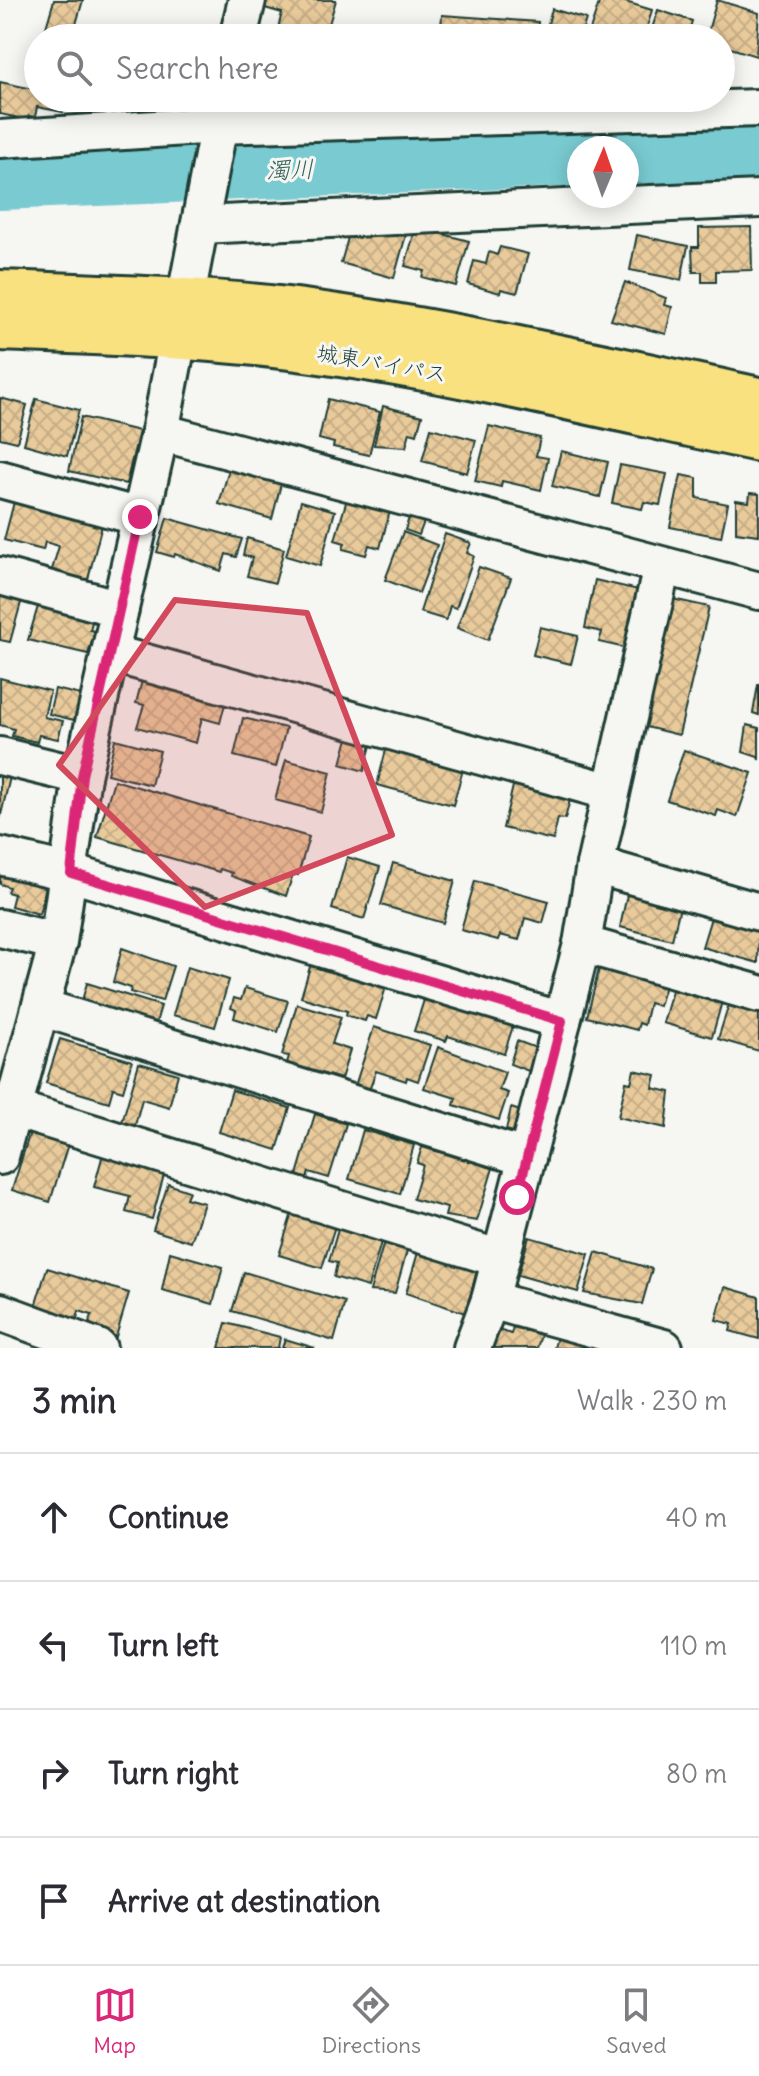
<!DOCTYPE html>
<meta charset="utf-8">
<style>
:root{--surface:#fff;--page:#f2f2f3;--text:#2b2b33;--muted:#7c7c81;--line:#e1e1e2;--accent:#db2777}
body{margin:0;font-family:Delius,"Klee One",sans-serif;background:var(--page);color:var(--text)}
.compass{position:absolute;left:567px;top:136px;width:72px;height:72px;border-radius:50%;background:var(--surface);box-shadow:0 4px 20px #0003;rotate:2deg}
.stop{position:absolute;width:24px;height:24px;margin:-18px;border:6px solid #db2777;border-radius:50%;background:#fff}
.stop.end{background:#db2777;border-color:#fff;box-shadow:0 2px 8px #0008}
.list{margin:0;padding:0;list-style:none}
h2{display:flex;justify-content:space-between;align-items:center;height:104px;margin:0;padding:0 32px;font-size:34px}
h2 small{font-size:26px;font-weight:400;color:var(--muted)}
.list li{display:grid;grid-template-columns:52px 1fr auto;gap:24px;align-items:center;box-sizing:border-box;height:128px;padding:0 32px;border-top:2px solid var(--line)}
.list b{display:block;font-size:30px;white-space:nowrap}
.list em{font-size:26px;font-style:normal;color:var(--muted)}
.icon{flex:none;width:44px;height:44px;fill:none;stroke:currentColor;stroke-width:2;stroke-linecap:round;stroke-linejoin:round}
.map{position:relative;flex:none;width:759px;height:1348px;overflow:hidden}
.search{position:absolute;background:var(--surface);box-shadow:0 4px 20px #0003;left:24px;right:24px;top:24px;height:88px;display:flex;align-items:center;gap:20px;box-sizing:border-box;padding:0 28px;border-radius:44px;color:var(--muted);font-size:30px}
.sheet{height:616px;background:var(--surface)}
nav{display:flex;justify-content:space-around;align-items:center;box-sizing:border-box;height:112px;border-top:2px solid var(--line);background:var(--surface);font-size:22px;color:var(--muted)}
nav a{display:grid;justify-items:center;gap:4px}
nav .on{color:var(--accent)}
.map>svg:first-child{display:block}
</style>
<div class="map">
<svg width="759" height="1348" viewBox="0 0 759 1348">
<defs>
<pattern id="building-cross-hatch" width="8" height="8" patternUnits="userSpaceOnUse" patternTransform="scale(2)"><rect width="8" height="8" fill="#e8ca9b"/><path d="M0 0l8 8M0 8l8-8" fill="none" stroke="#c7ae86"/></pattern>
</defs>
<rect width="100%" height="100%" fill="#f6f6f2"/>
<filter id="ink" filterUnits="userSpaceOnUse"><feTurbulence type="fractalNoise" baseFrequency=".0125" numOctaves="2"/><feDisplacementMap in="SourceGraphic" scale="16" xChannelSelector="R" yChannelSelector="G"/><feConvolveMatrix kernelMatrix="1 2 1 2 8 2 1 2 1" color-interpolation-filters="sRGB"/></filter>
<g filter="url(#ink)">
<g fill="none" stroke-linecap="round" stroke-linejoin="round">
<g stroke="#79cbd1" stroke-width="56">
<polyline points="627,156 759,152"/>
<polyline points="0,182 579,158"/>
</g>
</g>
<g fill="url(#building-cross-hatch)" stroke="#1f3d34" stroke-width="2">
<polygon points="54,0 83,0 72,38 45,31"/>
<polygon points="267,0 336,0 325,38 302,38 303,35 278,28 282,13 265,8"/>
<polygon points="600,0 619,0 652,10 644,38 623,32 621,38 616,38 590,30"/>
<polygon points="717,0 759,13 756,56 721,45 721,38 706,38"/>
<polygon points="552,9 586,19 580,38 544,38"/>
<polygon points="658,10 692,21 687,38 649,38"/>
<polygon points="442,15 538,22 537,38 440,38"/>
<polygon points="0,82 38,90 38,98 66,98 63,112 37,107 35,117 29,116 29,120 0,114"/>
<polygon points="130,98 159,98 158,101 152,99 151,104"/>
<polygon points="308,98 332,98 329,109 306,103"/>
<polygon points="351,227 375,227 406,235 394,278 341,263"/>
<polygon points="416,227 469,241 456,286 422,277 424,271 405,266"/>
<polygon points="751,227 752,270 716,271 716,282 702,282 702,272 693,272 692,247 699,247 699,228"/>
<polygon points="637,235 688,246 681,280 630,270"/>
<polygon points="500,247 528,254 517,293 501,289 500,293 468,284 474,261 486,264 489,252 497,255"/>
<polygon points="625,282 666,298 664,305 672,307 666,334 611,320"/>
<polygon points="0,398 27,405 17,442 0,438"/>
<polygon points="36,399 79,410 67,456 24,444"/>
<polygon points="328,399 380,412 369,455 333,447 334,443 319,439"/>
<polygon points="383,406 422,416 417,434 410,432 406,447 374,445"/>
<polygon points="81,417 139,431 126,484 69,471"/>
<polygon points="489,426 540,438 536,456 548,458 541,490 502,481 501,487 475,481"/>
<polygon points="431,428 476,440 467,473 422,461"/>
<polygon points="561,451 608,462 600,497 552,486"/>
<polygon points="620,465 667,474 660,505 644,502 642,509 612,503"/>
<polygon points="230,466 282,480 272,519 219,504"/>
<polygon points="681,475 697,478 697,498 728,504 721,537 670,527"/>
<polygon points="750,493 759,494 759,535 736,532 736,500 749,502"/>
<polygon points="347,499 390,511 380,548 369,545 366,555 343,549 345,543 335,540"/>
<polygon points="301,501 335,511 320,566 286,556"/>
<polygon points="14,502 102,525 87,583 51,573 59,546 45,542 43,550 4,540"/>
<polygon points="410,515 425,519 419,535 405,530"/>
<polygon points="167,518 242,539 236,557 226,554 221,571 175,554 174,557 157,552"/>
<polygon points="403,532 437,545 419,593 385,580"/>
<polygon points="445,534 471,543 467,553 474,556 456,608 450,606 446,620 420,612"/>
<polygon points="247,538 284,549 275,583 247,576 252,558 243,555"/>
<polygon points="479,567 511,578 488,640 457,628"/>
<polygon points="595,580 643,591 630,649 599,642 602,632 585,628"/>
<polygon points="0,592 22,599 10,642 0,640"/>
<polygon points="668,598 709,607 679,735 638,725"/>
<polygon points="39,603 93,618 90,630 95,631 88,654 28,640"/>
<polygon points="540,627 578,636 571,664 533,655"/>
<polygon points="144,673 227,696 220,723 202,718 196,743 137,727 144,705 136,703"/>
<polygon points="0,678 50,691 44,717 63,721 58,739 39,735 37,742 12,736 14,729 0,725"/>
<polygon points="758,685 759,685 759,715 753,713"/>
<polygon points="55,689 81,695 74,720 49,714"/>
<polygon points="243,718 286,728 276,767 234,756"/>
<polygon points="747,725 759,728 759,760 758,757 743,752"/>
<polygon points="350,731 373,738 364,771 341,764"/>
<polygon points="115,739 160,751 151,785 107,774"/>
<polygon points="387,746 464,766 453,805 377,785"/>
<polygon points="684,750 752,773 737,817 718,810 716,816 667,800"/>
<polygon points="286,760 331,772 321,812 275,800"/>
<polygon points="0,771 11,773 0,819"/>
<polygon points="114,780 309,837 298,875 293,874 286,896 231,876 232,873 220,869 219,872 97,837"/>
<polygon points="514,782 571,796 565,819 558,818 553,840 503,828"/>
<polygon points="347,857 380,867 364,919 332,909"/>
<polygon points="393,863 455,881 443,923 381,905"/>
<polygon points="0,867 48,879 39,914 11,906 14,894 7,892 9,887 0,884"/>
<polygon points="475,881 549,901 543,923 525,918 519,940 500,935 498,940 461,930"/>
<polygon points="628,890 681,903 672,940 620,927"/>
<polygon points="713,911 759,925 758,963 702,947"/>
<polygon points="122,948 173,966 162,1001 130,992 131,988 113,982"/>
<polygon points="312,960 387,984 376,1019 367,1016 365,1021 346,1015 347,1011 301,997"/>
<polygon points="600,965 666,982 659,1006 649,1003 644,1025 639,1023 637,1030 587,1017"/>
<polygon points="187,967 229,980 215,1027 173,1015"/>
<polygon points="87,983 161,1006 155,1026 81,1004"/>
<polygon points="674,984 723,998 712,1037 663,1023"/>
<polygon points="245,988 288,1001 278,1032 234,1018 236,1010 231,1008 234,998 241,1000"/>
<polygon points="425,997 514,1023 504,1054 448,1036 446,1041 414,1031"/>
<polygon points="730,1001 759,1010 759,1051 718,1039"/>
<polygon points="297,1004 341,1017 332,1044 350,1050 341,1079 287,1063 289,1056 282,1055"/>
<polygon points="374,1027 430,1045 418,1081 407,1077 406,1081 376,1071 369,1091 355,1086"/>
<polygon points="60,1039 132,1061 123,1091 113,1088 109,1102 46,1083"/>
<polygon points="517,1041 539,1049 531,1072 510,1064"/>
<polygon points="438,1047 505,1072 499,1090 508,1093 499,1120 454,1105 456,1098 424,1088"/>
<polygon points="139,1063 178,1074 169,1107 142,1099 133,1133 120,1129"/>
<polygon points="634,1070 656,1075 653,1088 670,1092 666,1128 618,1117 626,1082 631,1083"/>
<polygon points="232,1090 290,1108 277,1150 219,1132"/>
<polygon points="511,1108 523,1112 517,1133 506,1130"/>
<polygon points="315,1114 346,1124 329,1178 309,1172 307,1179 297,1175"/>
<polygon points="363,1130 414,1145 400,1194 349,1179"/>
<polygon points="30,1132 68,1144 50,1202 12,1190"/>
<polygon points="422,1147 493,1168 477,1221 445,1216 447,1208 413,1199 423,1165 417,1163"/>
<polygon points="103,1154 165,1171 152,1219 126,1212 130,1196 94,1187"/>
<polygon points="168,1184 189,1191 186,1198 204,1203 191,1242 153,1230"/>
<polygon points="292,1213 335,1226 322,1268 279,1255"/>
<polygon points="339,1226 382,1239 368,1287 334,1277 337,1263 329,1261"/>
<polygon points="529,1237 589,1254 578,1292 518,1275"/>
<polygon points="385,1238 408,1247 395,1293 370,1291"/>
<polygon points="419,1249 478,1268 465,1313 406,1293"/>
<polygon points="170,1252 223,1267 213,1304 162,1290"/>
<polygon points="596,1252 652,1269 642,1304 584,1293"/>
<polygon points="47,1268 129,1293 115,1340 92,1334 94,1326 89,1324 92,1315 79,1311 76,1322 34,1310"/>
<polygon points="244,1272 345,1302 334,1341 232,1311"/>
<polygon points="725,1287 759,1297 759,1339 730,1331 732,1324 716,1320"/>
<polygon points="226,1323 280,1337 278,1348 219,1348"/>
<polygon points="513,1327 541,1335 537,1348 493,1348 498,1330 511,1334"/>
<polygon points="557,1337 596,1348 554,1348"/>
<polygon points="285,1339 315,1348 282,1348"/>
</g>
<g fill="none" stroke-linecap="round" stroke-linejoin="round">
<g stroke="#1f3d34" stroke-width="42">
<g id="minor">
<polyline points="238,38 247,0"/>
<polyline points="0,139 217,125 759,108"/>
<polyline points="200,225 759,199"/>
<polyline points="160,432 759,591"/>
<polyline points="0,479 140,517"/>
<polyline points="0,576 120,609"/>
<polyline points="110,653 611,792"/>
<polyline points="0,756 82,776"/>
<polyline points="0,856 71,873 562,1021"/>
<polyline points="595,865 759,912"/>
<polyline points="0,928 58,942"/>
<polyline points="582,944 759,994"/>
<polyline points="43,1008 527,1158"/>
<polyline points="14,1109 501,1259"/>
<polyline points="0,1156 58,942 82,776 160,432 224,98"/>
<polyline points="490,1300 664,1348"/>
<polyline points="0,1312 98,1348"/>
<polyline points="472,1348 490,1300 582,944 595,865 662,566"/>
</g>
</g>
<g stroke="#1f3d34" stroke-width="50">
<g id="highway">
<path d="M0,293c99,4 198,6 296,18 156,21 309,56 463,89"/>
<path d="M0,328c97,4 194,7 290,19 158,20 314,59 469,92"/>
</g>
</g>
<use href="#minor" stroke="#f6f6f2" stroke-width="36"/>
<use href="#highway" stroke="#fae180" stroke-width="44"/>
</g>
</g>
<g fill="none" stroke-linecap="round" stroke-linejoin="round" filter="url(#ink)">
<polyline stroke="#db2777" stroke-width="10" points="140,517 82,776 71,873 562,1021 517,1197"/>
</g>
<path fill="#d1495b" fill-opacity="0.2" stroke="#d1495b" stroke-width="6" stroke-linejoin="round" d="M175,600l132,13 85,222 -187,72 -146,-142z"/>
<g text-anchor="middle" stroke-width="6" stroke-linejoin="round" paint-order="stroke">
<g font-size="22" fill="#1f3d34" stroke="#f6f6f2">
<text transform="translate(382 363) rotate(10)" y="8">城東バイパス</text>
</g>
<g font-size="24" font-style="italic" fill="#36605b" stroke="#f6f6f2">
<text transform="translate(290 170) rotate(-2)" y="8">濁川</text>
</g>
</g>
</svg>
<svg class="compass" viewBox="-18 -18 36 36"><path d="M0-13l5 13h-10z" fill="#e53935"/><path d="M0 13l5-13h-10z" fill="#7c7c81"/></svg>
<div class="stop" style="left:517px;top:1197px"></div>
<div class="stop end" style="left:140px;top:517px"></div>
<div class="search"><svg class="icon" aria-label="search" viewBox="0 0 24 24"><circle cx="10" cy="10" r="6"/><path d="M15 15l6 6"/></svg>Search here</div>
</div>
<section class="sheet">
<h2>3 min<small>Walk · 230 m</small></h2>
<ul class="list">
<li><svg class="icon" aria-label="ahead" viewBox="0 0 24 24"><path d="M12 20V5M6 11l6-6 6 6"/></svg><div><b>Continue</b></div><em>40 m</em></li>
<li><svg class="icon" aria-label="left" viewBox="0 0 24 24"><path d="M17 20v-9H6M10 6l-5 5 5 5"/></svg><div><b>Turn left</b></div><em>110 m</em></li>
<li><svg class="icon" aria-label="right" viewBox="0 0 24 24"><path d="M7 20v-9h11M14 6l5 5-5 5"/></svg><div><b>Turn right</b></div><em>80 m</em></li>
<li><svg class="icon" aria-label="arrive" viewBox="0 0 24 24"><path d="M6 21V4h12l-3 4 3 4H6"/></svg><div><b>Arrive at destination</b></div></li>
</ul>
</section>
<nav>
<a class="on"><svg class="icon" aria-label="map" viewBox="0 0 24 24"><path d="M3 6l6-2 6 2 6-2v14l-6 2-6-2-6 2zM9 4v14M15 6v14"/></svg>Map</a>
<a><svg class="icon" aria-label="directions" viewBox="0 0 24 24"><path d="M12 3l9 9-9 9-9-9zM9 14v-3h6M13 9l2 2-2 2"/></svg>Directions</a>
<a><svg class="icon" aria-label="saved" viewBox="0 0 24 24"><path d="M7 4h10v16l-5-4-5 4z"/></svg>Saved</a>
</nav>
